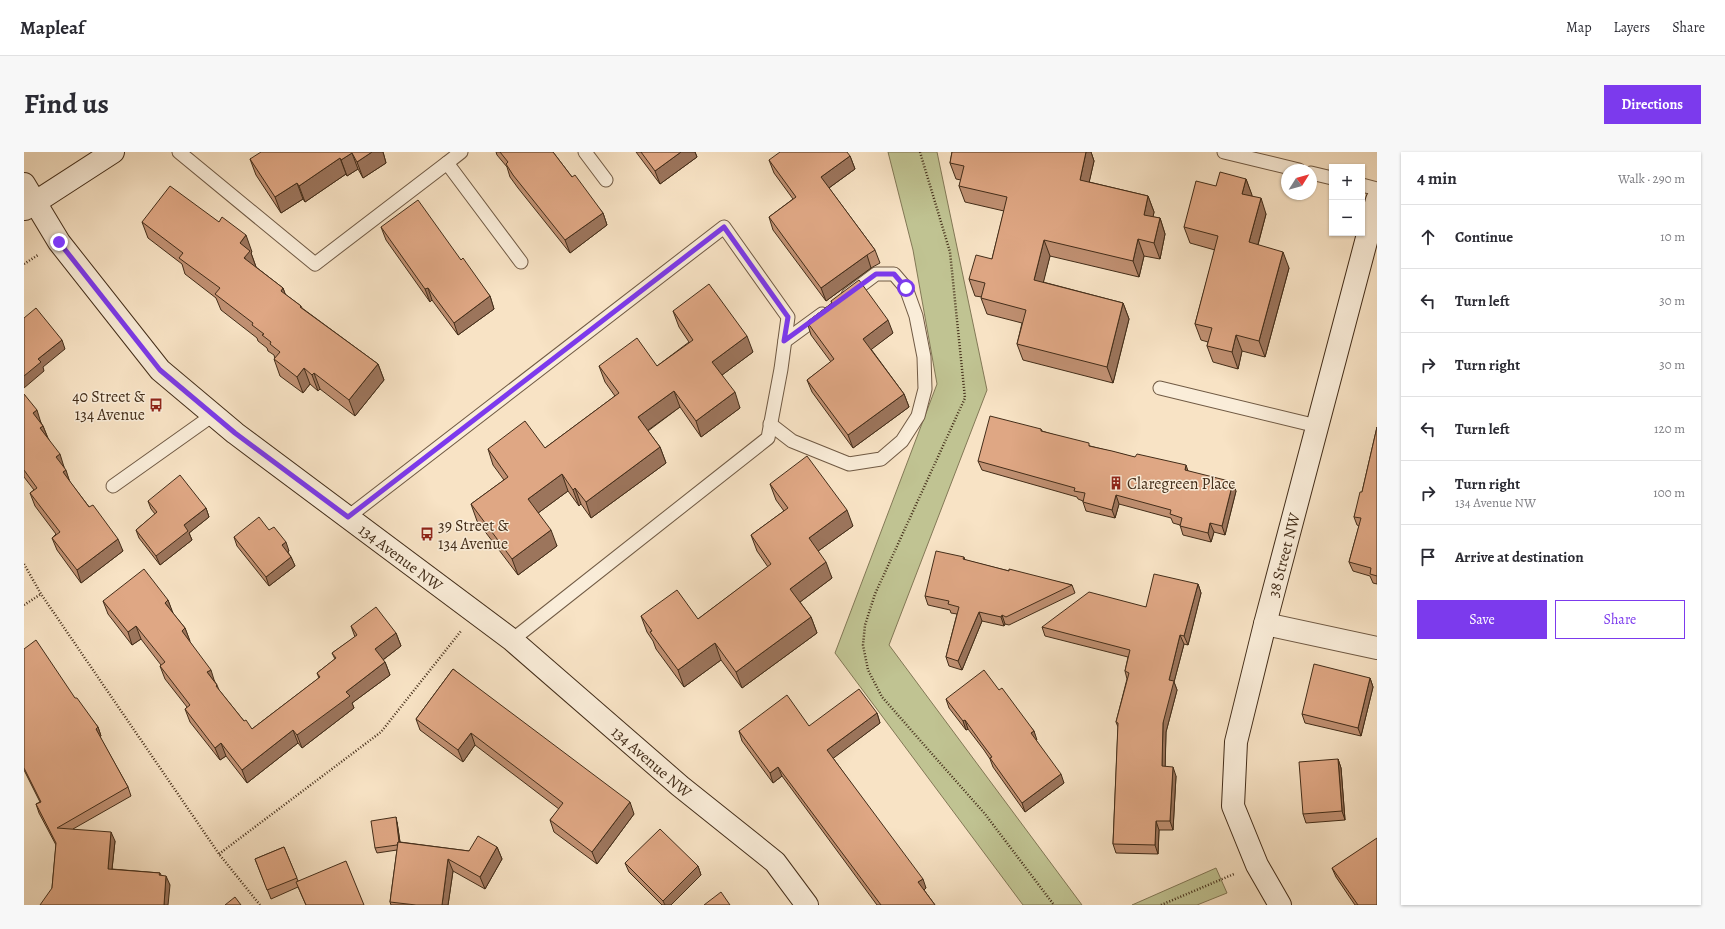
<!DOCTYPE html>
<meta charset="utf-8">
<style>
:root{--surface:#fff;--page:#f7f7f7;--text:#2b2b33;--muted:#7c7c81;--line:#e1e1e2;--accent:#7c3aed}
body{margin:0;font-family:Alegreya,serif;background:var(--page);color:var(--text)}
.controls{position:absolute;right:12px;top:12px;display:grid;overflow:hidden;border-radius:0px;box-shadow:0 1px 3px #0004}
.controls button{width:36px;height:36px;display:grid;place-items:center;padding:0;border:0;border-bottom:1px solid var(--line);background:var(--surface);color:var(--text);font:20px sans-serif}
.compass{position:absolute;left:1257px;top:12px;width:36px;height:36px;border-radius:50%;background:var(--surface);box-shadow:0 1px 3px #0004;rotate:53deg}
.stop{position:absolute;width:12px;height:12px;margin:-9px;border:3px solid #7c3aed;border-radius:50%;background:#fff}
.stop.end{background:#7c3aed;border-color:#fff;box-shadow:0 1px 4px #0008}
.list{margin:0;padding:0;list-style:none}
h2{display:flex;justify-content:space-between;align-items:center;height:52px;margin:0;padding:0 16px;font-size:17px}
h2 small{font-size:13px;font-weight:400;color:var(--muted)}
.list li{display:grid;grid-template-columns:26px 1fr auto;gap:12px;align-items:center;box-sizing:border-box;height:64px;padding:0 16px;border-top:1px solid var(--line)}
.list b{display:block;font-size:15px;white-space:nowrap}
.list p{margin:0;font-size:13px;white-space:nowrap;color:var(--muted)}
.list em{font-size:13px;font-style:normal;color:var(--muted)}
.actions{display:flex;gap:8px;padding:12px 16px}
.actions a{flex:1;padding:9px 0;border:1px solid var(--accent);border-radius:0px;text-align:center;font-size:14px;color:var(--accent)}
.actions .main{background:var(--accent);color:#fff}
.icon{flex:none;width:22px;height:22px;fill:none;stroke:currentColor;stroke-width:2;stroke-linecap:round;stroke-linejoin:round}
.map{position:relative;flex:none;width:1353px;height:753px;overflow:hidden;border-radius:0px}
header{display:flex;align-items:center;gap:24px;box-sizing:border-box;height:56px;padding:0 20px;background:var(--surface);border-bottom:1px solid var(--line)}
header strong{font-size:19px}
nav{display:flex;gap:22px;margin-inline-start:auto;font-size:14px}
.intro{display:flex;align-items:center;justify-content:space-between;box-sizing:border-box;height:96px;padding:0 24px}
h1{margin:0;font-size:28px}
.button{padding:10px 18px;border-radius:0px;background:var(--accent);color:#fff;font-size:14px;font-weight:700}
main{display:flex;gap:24px;padding:0 24px}
aside{flex:1;background:var(--surface);border-radius:0px;box-shadow:0 1px 3px #0004}
.map>svg:first-child{display:block}
</style>
<header>
<strong>Mapleaf</strong>
<nav><a>Map</a><a>Layers</a><a>Share</a></nav>
</header>
<div class="intro"><h1>Find us</h1><a class="button">Directions</a></div>
<main>
<div class="map">
<svg width="1353" height="753" viewBox="0 0 1353 753">
<rect width="100%" height="100%" fill="#f8e3c5"/>
<filter id="stains"><feTurbulence type="fractalNoise" baseFrequency=".005" numOctaves="4"/><feColorMatrix values="0 0 0 0 .2 0 0 0 0 .09 0 0 0 0 .02 0 0 0 .5 -.17"/></filter>
<radialGradient id="worn" r=".72"><stop offset=".6" stop-color="#630" stop-opacity="0"/><stop offset="1" stop-color="#630" stop-opacity=".3"/></radialGradient>
<g fill="#c0c392" stroke="#827856">
<polygon points="864,0 913,0 963,238 865,493 1058,753 999,753 811,501 913,232 889,98"/>
<polygon points="1192,716 1203,741 1173,753 1108,753"/>
</g>
<g fill="none" stroke-linecap="round" stroke-linejoin="round">
<g stroke="#705a44" stroke-width="15">
<g id="lane">
<polyline points="155,0 291,112 423,11 497,110"/>
<polyline points="561,0 582,28"/>
<polyline points="1200,0 1275,18"/>
<polyline points="423,11 437,0"/>
<polyline points="1287,21 1308,26"/>
<polyline points="1338,33 1353,37"/>
<polyline points="761,189 798,162"/>
<polyline points="1136,236 1293,274"/>
<polyline points="746,272 768,289 825,312 857,307 878,289 894,264 901,237 900,205 892,164 882,136 870,122 852,122 824,143"/>
<polyline points="89,334 189,263"/>
<polyline points="324,365 700,75 764,165 757,217 744,286 488,488"/>
</g>
</g>
<g stroke="#705a44" stroke-width="24">
<polyline id="street" points="1241,472 1353,496"/>
</g>
<g stroke="#432d19" stroke-width="24">
<g id="secondary">
<path id="s1" d="M0,32l35,58 101,128 75,63 277,207 168,146 95,76 32,43"/>
<polyline points="1,57 89,0"/>
<path id="s2" d="M1256,753l-23,-40 -24,-59 3,-64 29,-118 112,-424"/>
</g>
</g>
<g stroke="#432d19" stroke-width="2.5" stroke-dasharray="1 2" stroke-linecap="butt">
<polyline points="896,0 926,100 941,246 851,442 841,473 839,493 844,518 858,545 961,662 1030,753"/>
<polyline points="0,112 14,103"/>
<polyline points="0,412 17,442 195,702 236,753"/>
<polyline points="0,453 17,442"/>
<polyline points="195,702 357,580 437,479"/>
<polyline points="1137,753 1210,722"/>
</g>
<use href="#lane" stroke="#faedd9" stroke-width="13"/>
<use href="#street" stroke="#faedd9" stroke-width="22"/>
<use href="#secondary" stroke="#faedd9" stroke-width="22"/>
</g>
<g fill="#c09072" stroke="#432d19">
<polygon points="359,0 362,11 339,26 334,17 323,24 322,22 281,50 279,47 257,61 232,23 226,7"/>
<polygon points="472,0 529,0 548,25 579,61 583,73 546,101 494,36 486,25 483,15 473,3"/>
<polygon points="612,0 671,0 673,5 636,32"/>
<polygon points="928,0 1067,0 1070,9 1065,30 1124,44 1130,60 1129,65 1136,66 1141,82 1136,107 1120,104 1115,125 1026,104 1019,130 1099,151 1105,167 1089,231 999,208 993,192 998,171 963,162 957,146 958,145 951,144 945,127 968,107 980,59 941,50 935,34 937,28 932,27 926,11"/>
<polygon points="826,4 831,17 805,36 851,98 856,111 847,116 802,149 749,78 745,65 769,47 750,21 745,8"/>
<polygon points="1222,27 1228,44 1242,62 1234,93 1265,116 1241,205 1218,199 1214,217 1189,210 1183,194 1184,190 1177,188 1171,172 1191,98 1166,91 1160,75 1192,34"/>
<polygon points="118,70 228,100 227,101 232,115 259,136 261,142 277,154 278,156 354,212 360,228 331,264 296,237 294,239 286,232 279,241 256,224 250,207 251,207 250,203 244,199 243,196 234,189 233,186 197,158 192,146 161,122 158,112 124,86"/>
<polygon points="357,75 437,108 466,144 470,157 434,183 408,148 406,150 362,88"/>
<polygon points="807,149 869,181 847,197 880,242 885,255 829,296 788,240 783,228 807,210 787,183 783,170 808,151"/>
<polygon points="649,159 729,200 698,223 716,256 677,285 656,255 624,279 636,295 642,311 567,366 557,352 555,354 544,339 514,361 533,394 494,423 453,369 447,352 480,328 469,313 464,297 521,296 591,244 581,230 575,214 633,214 665,190 655,175"/>
<polygon points="0,242 19,274 24,286 40,315 46,330 99,399 57,431 33,398 28,386 32,382 11,354 6,341 10,338 0,325"/>
<polygon points="1353,275 1353,432 1349,431 1346,424 1329,419 1325,410 1335,374 1333,373 1330,365 1338,340"/>
<polygon points="1017,277 1018,279 1066,294 1164,319 1212,339 1201,383 1190,380 1187,390 1159,383 1156,373 1149,371 1147,366 1095,352 1091,366 1062,359 1059,350 1059,349 1054,347 1053,345 958,318 954,309"/>
<polygon points="746,332 829,374 794,399 808,426 776,450 787,465 793,481 718,536 697,508 660,535 632,497 629,489 623,480 617,464 674,467 744,415 733,399 727,383 760,359 752,348"/>
<polygon points="124,349 182,356 185,365 165,381 168,388 136,413 115,386 112,378 131,362 127,357"/>
<polygon points="245,378 265,399 264,400 267,405 271,414 245,434 213,394 210,385"/>
<polygon points="940,405 941,408 985,419 1048,433 1051,441 985,473 981,472 980,474 958,469 938,518 925,514 922,505 933,462 927,461 926,458 904,453 901,444"/>
<polygon points="1174,432 1177,441 1164,493 1160,492 1150,530 1153,538 1142,580 1141,614 1152,624 1149,678 1135,678 1134,702 1092,701 1089,692 1094,575 1092,570 1103,527 1101,519 1104,505 1021,484 1018,475 1122,455"/>
<polygon points="144,448 148,460 161,476 166,490 193,533 195,538 220,569 228,577 295,526 293,521 311,507 308,501 331,485 327,474 372,481 377,494 359,508 361,510 366,523 328,551 330,556 278,596 274,591 223,631 202,604 196,608 166,570 161,557 163,555 141,527 136,514 137,513 117,487 108,493 84,462 79,449"/>
<polygon points="0,497 51,546 74,575 77,584 76,585 104,635 107,644 49,677 91,689 88,717 136,721 137,723 146,733 28,736 32,693 15,661 12,652 16,650 0,618"/>
<polygon points="429,517 610,662 573,712 530,680 526,668 535,657 451,593 439,610 396,578 392,567"/>
<polygon points="1346,526 1349,535 1337,584 1281,571 1278,562"/>
<polygon points="975,538 1010,579 1012,588 1040,631 1001,660 969,615 966,607 960,598 944,577 942,578 925,556 922,547"/>
<polygon points="853,561 856,571 809,606 902,736 900,738 911,753 853,753 758,624 749,631 718,589 715,579 785,574"/>
<polygon points="1314,607 1317,616 1321,668 1282,671 1279,662"/>
<polygon points="373,670 376,690 445,699 473,695 478,707 461,737 429,719 424,753 367,753 366,750 373,698 353,701 351,696"/>
<polygon points="260,695 274,729 340,753 282,753 274,735 247,747 231,707"/>
<polygon points="601,711 674,714 677,723 647,753 638,753 605,720"/>
<polygon points="1308,716 1353,753 1331,753 1312,725"/>
</g>
<g fill="#9c755c" stroke="#432d19">
<polygon points="348,0 359,0 362,11 339,26 333,10"/>
<polygon points="657,0 671,0 673,5 636,32 631,19"/>
<polygon points="1062,0 1067,0 1070,9 1062,44 1056,28"/>
<polygon points="328,1 334,17 323,24 317,8"/>
<polygon points="826,4 831,17 802,38 797,25"/>
<polygon points="316,6 322,22 281,50 275,34"/>
<polygon points="1222,27 1228,43 1224,58 1218,42"/>
<polygon points="273,31 279,47 257,61 251,45"/>
<polygon points="1124,44 1130,60 1126,79 1120,63"/>
<polygon points="1237,46 1242,62 1230,107 1225,90"/>
<polygon points="579,61 583,73 546,101 541,88"/>
<polygon points="1136,66 1141,82 1136,107 1130,91"/>
<polygon points="222,83 228,100 227,101 232,115 226,122 216,91"/>
<polygon points="1114,87 1120,104 1115,125 1109,109"/>
<polygon points="1020,88 1026,104 1016,144 1010,128"/>
<polygon points="1259,100 1265,116 1241,205 1235,189"/>
<polygon points="843,103 847,116 802,149 797,136"/>
<polygon points="259,136 265,152 257,139"/>
<polygon points="404,136 408,148 406,150 401,137"/>
<polygon points="466,144 470,157 434,183 430,171"/>
<polygon points="1099,151 1105,167 1089,231 1083,215"/>
<polygon points="864,168 869,181 844,200 839,187"/>
<polygon points="1212,183 1218,199 1214,217 1208,200"/>
<polygon points="723,184 729,200 694,226 688,210"/>
<polygon points="38,188 41,197 19,215 20,219 0,236 0,224 14,207"/>
<polygon points="354,212 360,228 331,264 325,248"/>
<polygon points="280,216 286,232 279,241 273,225"/>
<polygon points="290,221 296,237 294,239 288,223"/>
<polygon points="650,239 656,255 620,281 614,265"/>
<polygon points="711,240 716,256 677,285 672,269"/>
<polygon points="880,242 885,255 829,296 824,283"/>
<polygon points="13,258 17,271 14,274 9,261"/>
<polygon points="19,274 24,287 16,276"/>
<polygon points="636,295 642,311 567,366 562,350"/>
<polygon points="36,302 40,315 37,318 32,305"/>
<polygon points="1162,313 1165,322 1161,318"/>
<polygon points="42,318 46,331 39,320"/>
<polygon points="538,322 544,339 510,364 504,347"/>
<polygon points="1209,330 1212,339 1201,383 1198,374"/>
<polygon points="551,336 557,352 555,354 549,338"/>
<polygon points="1092,343 1095,352 1091,366 1088,358"/>
<polygon points="182,356 185,365 165,381 168,388 136,413 132,404 160,373"/>
<polygon points="823,358 829,374 790,402 785,386"/>
<polygon points="1186,371 1190,380 1187,390 1184,381"/>
<polygon points="527,378 533,394 494,423 488,407"/>
<polygon points="94,387 99,399 57,431 53,418"/>
<polygon points="262,390 265,399 261,402 258,393"/>
<polygon points="267,405 271,414 245,434 242,425"/>
<polygon points="802,410 808,426 772,453 766,437"/>
<polygon points="1174,432 1177,441 1164,493 1160,484"/>
<polygon points="144,448 149,461 141,451"/>
<polygon points="955,460 958,469 938,518 934,509"/>
<polygon points="978,463 981,472 980,474 977,465"/>
<polygon points="787,465 793,481 718,536 712,520"/>
<polygon points="112,474 117,487 108,493 104,480"/>
<polygon points="161,476 166,489 163,492 158,479"/>
<polygon points="372,481 377,494 356,510 351,497"/>
<polygon points="1156,483 1160,492 1150,530 1153,538 1142,580 1141,623 1138,614 1139,571 1145,528"/>
<polygon points="691,491 697,508 660,535 654,518"/>
<polygon points="361,510 366,523 328,551 330,556 278,596 273,583 322,540"/>
<polygon points="187,518 191,531 183,520"/>
<polygon points="1346,526 1349,535 1337,584 1334,576"/>
<polygon points="853,561 856,571 807,608 803,598"/>
<polygon points="941,568 944,577 942,578 939,569"/>
<polygon points="74,575 77,584 75,586 72,577"/>
<polygon points="269,578 274,591 223,631 218,618"/>
<polygon points="1010,579 1013,588 1010,590 1007,581"/>
<polygon points="447,581 451,593 439,610 434,598"/>
<polygon points="197,591 202,604 196,608 191,596"/>
<polygon points="1314,607 1317,616 1321,668 1318,659"/>
<polygon points="754,615 758,624 749,631 746,621"/>
<polygon points="1149,615 1152,624 1149,678 1146,669"/>
<polygon points="1037,622 1040,631 1001,660 998,651"/>
<polygon points="606,650 610,662 573,712 568,700"/>
<polygon points="372,665 373,670 377,697 375,693"/>
<polygon points="1132,669 1135,678 1134,702 1131,693"/>
<polygon points="87,680 91,689 87,726 84,717"/>
<polygon points="473,695 478,707 461,737 456,725"/>
<polygon points="424,707 429,719 424,753 418,753"/>
<polygon points="674,714 677,723 647,753 641,753 639,749"/>
<polygon points="142,724 146,733 144,753 140,753"/>
<polygon points="899,727 902,736 898,740 894,730"/>
</g>
<g fill="#dfa784" stroke="#432d19">
<polygon points="237,0 348,0 333,10 328,1 317,8 316,6 275,34 273,31 251,45 226,7"/>
<polygon points="476,0 529,0 548,25 551,23 579,61 541,88 489,23 482,12 484,10"/>
<polygon points="617,0 657,0 631,19"/>
<polygon points="756,0 823,0 826,4 797,25 851,98 843,103 797,136 745,65 772,45 745,8"/>
<polygon points="928,0 1062,0 1056,28 1124,44 1120,63 1136,66 1130,91 1114,87 1109,109 1020,88 1010,128 1099,151 1083,215 993,192 1002,158 957,146 961,131 945,127 952,103 968,107 983,45 935,34 940,14 926,11"/>
<polygon points="1196,20 1222,27 1218,42 1237,46 1225,90 1259,100 1235,189 1212,183 1208,200 1183,194 1188,176 1171,172 1194,84 1160,75 1172,29 1192,34"/>
<polygon points="146,34 195,70 198,65 222,83 216,91 226,99 220,106 259,136 257,139 277,154 276,155 354,212 325,248 290,221 288,223 280,216 273,225 250,207 256,200 246,192 247,190 238,183 240,182 228,173 229,171 191,142 196,136 155,106 159,101 118,70"/>
<polygon points="394,48 437,108 439,106 466,144 430,171 404,136 401,137 357,75"/>
<polygon points="835,128 864,168 839,187 880,242 824,283 783,228 810,207 783,170 808,151 807,149"/>
<polygon points="685,132 723,184 688,210 711,240 672,269 650,239 614,265 636,295 562,350 551,336 549,338 538,322 504,347 527,378 488,407 447,352 484,325 464,297 501,269 521,296 595,241 575,214 613,186 633,214 669,188 649,159"/>
<polygon points="12,156 38,188 14,207 17,210 0,224 0,166"/>
<polygon points="0,242 13,258 9,261 19,274 16,276 36,302 32,305 42,318 39,320 65,355 69,353 94,387 53,418 28,386 36,380 6,341 13,336 0,318"/>
<polygon points="966,264 1017,277 1017,279 1065,291 1065,294 1088,299 1111,305 1113,302 1162,313 1161,318 1209,330 1198,374 1186,371 1184,381 1156,374 1158,366 1146,362 1147,358 1092,343 1088,358 1059,350 1061,341 1050,339 1051,336 954,309"/>
<polygon points="1353,275 1353,424 1346,422 1347,416 1325,410 1337,366 1330,365 1336,340 1338,340"/>
<polygon points="783,304 823,358 785,386 802,410 766,437 787,465 712,520 691,491 654,518 626,480 628,479 617,464 653,438 674,467 747,412 727,383 764,356 746,332"/>
<polygon points="156,323 182,356 160,373 164,379 132,404 112,378 133,360 124,349"/>
<polygon points="235,365 245,378 250,375 262,390 258,393 267,405 242,425 210,385"/>
<polygon points="912,399 940,405 939,407 985,419 985,417 1048,433 982,465 978,463 977,465 955,460 934,509 922,505 935,455 924,452 925,449 901,444"/>
<polygon points="120,417 144,448 141,451 161,476 158,479 187,518 183,520 193,533 192,534 220,569 222,568 228,577 296,525 293,521 312,506 308,501 333,483 327,474 352,455 372,481 351,497 361,510 322,540 326,544 273,583 269,578 218,618 197,591 191,596 161,557 166,553 136,514 141,510 112,474 104,480 79,449"/>
<polygon points="1130,422 1174,432 1160,484 1156,483 1145,528 1150,529 1139,571 1138,614 1149,615 1146,669 1132,669 1131,693 1089,692 1094,571 1092,570 1105,521 1101,519 1106,498 1018,475 1065,440 1122,455"/>
<polygon points="12,488 51,546 53,546 74,575 72,577 104,635 33,676 87,680 84,717 136,721 135,723 142,724 140,753 16,753 28,736 32,691 12,652 17,650 0,616 0,497"/>
<polygon points="1290,512 1346,526 1334,576 1278,562"/>
<polygon points="429,517 606,650 568,700 526,668 539,651 447,581 434,598 392,567"/>
<polygon points="960,518 975,538 978,536 1010,579 1007,581 1037,622 998,651 966,606 968,605 956,589 941,568 939,569 922,547"/>
<polygon points="835,537 853,561 803,598 899,727 894,730 911,753 857,753 754,615 746,621 715,579 763,543 785,574"/>
<polygon points="1314,607 1318,659 1279,662 1275,610"/>
<polygon points="372,665 375,690 374,690 373,693 351,696 347,669"/>
<polygon points="636,677 674,714 639,749 601,711"/>
<polygon points="454,684 473,695 456,725 424,707 418,753 392,753 366,750 374,690 445,699"/>
<polygon points="1353,686 1353,753 1334,753 1308,716"/>
<polygon points="260,695 273,726 243,738 231,707"/>
<polygon points="322,709 340,753 282,753 272,730"/>
<polygon points="697,740 706,753 680,753"/>
<polygon points="211,745 217,753 201,753"/>
</g>
<g fill="none" stroke-linecap="round" stroke-linejoin="round">
<polyline stroke="#7c3aed" stroke-width="5" points="35,90 136,218 211,281 324,365 700,75 764,165 760,189 852,122 870,122 882,136"/>
</g>
<defs>
<g id="bus-bare" transform="scale(1.08)"><path d="M-5-6H5V4H4V6H2V4H-2V6H-4V4H-5ZM-3.5-4V0h7V-4ZM-3.5 1.2v1.5H-2V1.2ZM2 1.2v1.5H3.5V1.2Z" fill="#8f2418" stroke="#faedd9" stroke-width="2.5" paint-order="stroke"/></g>
<g id="building-bare" transform="scale(1.08)"><path d="M-4-6H4V6H1V3H-1V6H-4ZM-2.5-4.3h1.7v1.8h-1.7ZM.8-4.3h1.7v1.8H.8ZM-2.5-1h1.7V.8h-1.7ZM.8-1h1.7V.8H.8Z" fill="#8f2418" stroke="#faedd9" stroke-width="2.5" paint-order="stroke"/></g>
</defs>
<g fill-rule="evenodd">
<use href="#bus-bare" x="132" y="253"/>
<use href="#building-bare" x="1092" y="331"/>
<use href="#bus-bare" x="403" y="382"/>
</g>
<g text-anchor="middle" stroke-width="3" stroke-linejoin="round" paint-order="stroke">
<g font-size="16" fill="#432d19" stroke="#faedd9" text-anchor="start">
<text x="121" y="250" text-anchor="end">40 Street &amp;<tspan x="121" dy="18">134 Avenue</tspan></text>
<text x="1103" y="337">Claregreen Place</text>
<text x="414" y="379">39 Street &amp;<tspan x="414" dy="18">134 Avenue</tspan></text>
</g>
<g font-size="16" fill="#432d19" stroke="#faedd9">
<text dy="6" stroke="none"><textPath href="#s2" startOffset="367">38 Street NW</textPath></text>
<text dy="6" stroke="none"><textPath href="#s1" startOffset="536">134 Avenue NW</textPath></text>
<text dy="6" stroke="none"><textPath href="#s1" startOffset="860">134 Avenue NW</textPath></text>
</g>
</g>
<rect width="100%" height="100%" filter="url(#stains)"/>
<rect width="100%" height="100%" fill="url(#worn)"/>
</svg>
<div class="controls">
<button>+</button>
<button>−</button>
</div>
<svg class="compass" viewBox="-18 -18 36 36"><path d="M0-13l5 13h-10z" fill="#e53935"/><path d="M0 13l5-13h-10z" fill="#7c7c81"/></svg>
<div class="stop" style="left:882px;top:136px"></div>
<div class="stop end" style="left:35px;top:90px"></div>
</div>
<aside>
<h2>4 min<small>Walk · 290 m</small></h2>
<ul class="list">
<li><svg class="icon" aria-label="ahead" viewBox="0 0 24 24"><path d="M12 20V5M6 11l6-6 6 6"/></svg><div><b>Continue</b></div><em>10 m</em></li>
<li><svg class="icon" aria-label="left" viewBox="0 0 24 24"><path d="M17 20v-9H6M10 6l-5 5 5 5"/></svg><div><b>Turn left</b></div><em>30 m</em></li>
<li><svg class="icon" aria-label="right" viewBox="0 0 24 24"><path d="M7 20v-9h11M14 6l5 5-5 5"/></svg><div><b>Turn right</b></div><em>30 m</em></li>
<li><svg class="icon" aria-label="left" viewBox="0 0 24 24"><path d="M17 20v-9H6M10 6l-5 5 5 5"/></svg><div><b>Turn left</b></div><em>120 m</em></li>
<li><svg class="icon" aria-label="right" viewBox="0 0 24 24"><path d="M7 20v-9h11M14 6l5 5-5 5"/></svg><div><b>Turn right</b><p>134 Avenue NW</p></div><em>100 m</em></li>
<li><svg class="icon" aria-label="arrive" viewBox="0 0 24 24"><path d="M6 21V4h12l-3 4 3 4H6"/></svg><div><b>Arrive at destination</b></div></li>
</ul>
<div class="actions"><a class="main">Save</a><a>Share</a></div>
</aside>
</main>
